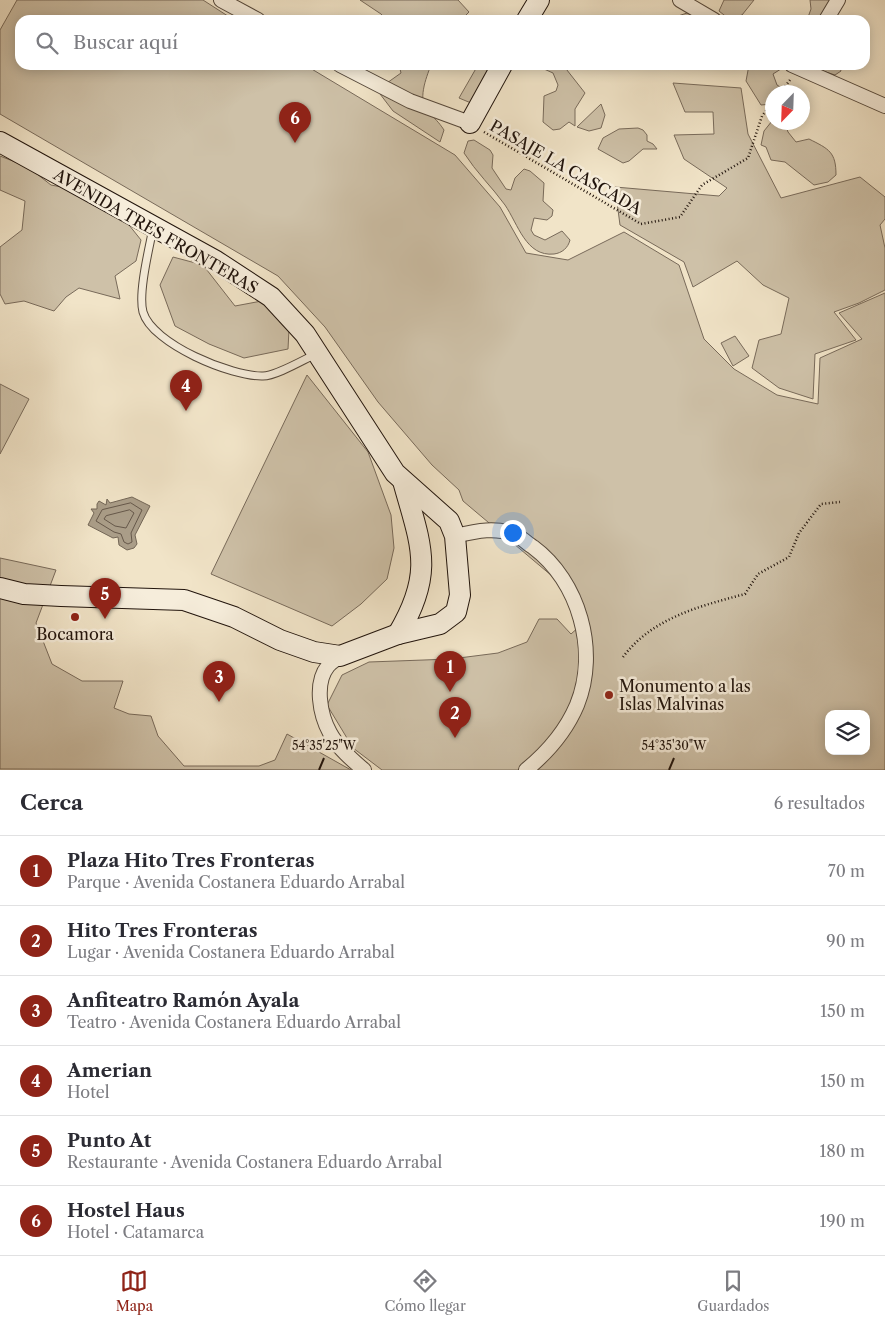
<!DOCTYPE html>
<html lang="es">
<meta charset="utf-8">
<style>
:root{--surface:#fff;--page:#f7f7f7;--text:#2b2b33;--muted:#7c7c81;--line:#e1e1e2;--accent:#8f2418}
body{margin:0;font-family:"Libre Caslon Text",serif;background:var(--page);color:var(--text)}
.controls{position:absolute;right:15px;bottom:15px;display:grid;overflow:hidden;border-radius:10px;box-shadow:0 2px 12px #0003}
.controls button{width:45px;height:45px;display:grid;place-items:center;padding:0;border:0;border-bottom:1px solid var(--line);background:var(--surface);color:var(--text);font:25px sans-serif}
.compass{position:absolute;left:765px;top:85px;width:45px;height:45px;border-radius:50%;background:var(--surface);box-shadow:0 2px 12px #0003;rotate:203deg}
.you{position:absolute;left:512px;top:532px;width:18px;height:18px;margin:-12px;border:4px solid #fff;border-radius:50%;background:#1a73e8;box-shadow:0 0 0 8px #1a73e833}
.badge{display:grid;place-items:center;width:32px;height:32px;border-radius:50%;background:var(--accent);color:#fff;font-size:16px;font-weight:700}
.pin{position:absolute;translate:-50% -41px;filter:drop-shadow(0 1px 2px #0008)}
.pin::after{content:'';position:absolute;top:26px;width:18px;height:15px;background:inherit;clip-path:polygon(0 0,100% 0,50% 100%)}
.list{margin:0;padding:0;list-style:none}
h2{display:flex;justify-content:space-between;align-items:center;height:65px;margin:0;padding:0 20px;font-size:21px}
h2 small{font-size:16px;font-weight:400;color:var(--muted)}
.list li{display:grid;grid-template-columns:32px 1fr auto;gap:15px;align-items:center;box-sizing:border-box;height:70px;padding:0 20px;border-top:1px solid var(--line)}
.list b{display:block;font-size:19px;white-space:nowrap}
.list p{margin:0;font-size:16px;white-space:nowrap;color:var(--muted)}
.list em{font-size:16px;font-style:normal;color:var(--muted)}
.icon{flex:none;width:28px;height:28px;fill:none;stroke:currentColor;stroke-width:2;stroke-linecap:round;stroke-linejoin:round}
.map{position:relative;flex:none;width:885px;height:770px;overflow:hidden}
.search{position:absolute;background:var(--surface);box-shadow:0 2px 12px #0003;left:15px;right:15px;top:15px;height:55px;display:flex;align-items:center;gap:12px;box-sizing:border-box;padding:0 18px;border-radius:15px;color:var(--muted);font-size:19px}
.sheet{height:485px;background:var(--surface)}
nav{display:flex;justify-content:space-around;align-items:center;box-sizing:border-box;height:70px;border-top:1px solid var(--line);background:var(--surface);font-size:14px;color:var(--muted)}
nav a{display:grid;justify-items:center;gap:2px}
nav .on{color:var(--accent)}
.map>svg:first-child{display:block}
</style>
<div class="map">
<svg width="885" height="770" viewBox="0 0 885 770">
<rect width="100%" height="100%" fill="#f1e4c8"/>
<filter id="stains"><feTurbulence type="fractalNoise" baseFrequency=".004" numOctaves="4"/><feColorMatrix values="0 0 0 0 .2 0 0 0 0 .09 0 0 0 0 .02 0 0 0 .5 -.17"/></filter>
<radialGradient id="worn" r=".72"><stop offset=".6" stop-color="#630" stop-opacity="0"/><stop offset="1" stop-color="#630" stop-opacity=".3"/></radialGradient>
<g fill="#cec1a8" stroke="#786a5a" fill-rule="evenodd">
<path d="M17,0h186l31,20h-214v45h285l150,90 45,52 26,46 42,7 56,-28 55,33 25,74 30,30 43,26 41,9 2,-46 42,-19 -23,-26 46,-20v477h-503l-29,-22 -26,-43 15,-30 27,-13 82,-3 47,-6 29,-11 12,-23h18l14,15 10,-9 -10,-33 -108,-91 -4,-11 -27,-25 -54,-63 -53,-75 -47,-51 -278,-162v-84zM829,714h37v37h-37z"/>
<polygon points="360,0 458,0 469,12 461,20 387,20 381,14"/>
<polygon points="724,0 754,0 742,15 729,19 719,11"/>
<polygon points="810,0 830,0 819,20 807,20 811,9"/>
<polygon points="690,12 704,20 676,20 678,16"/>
<path d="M399,65h32c-5,13 -14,36 -3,47 7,7 10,9 16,18l-4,12 -47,-31 -16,-21 24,-17z"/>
<polygon points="478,65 499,65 471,103 459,98"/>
<polygon points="535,65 563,65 585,93 575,109 575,126 569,122 560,129 553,130 543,122 544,96 556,91 558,85 553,73"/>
<polygon points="749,65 782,65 784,67 773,74 777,85 788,92 772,92 772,104 761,105 746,81"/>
<polygon points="819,65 839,65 841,71 835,75 823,71"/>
<polygon points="673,83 741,88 748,134 781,198 860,177 885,197 885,219 880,225 885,248 885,290 859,303 834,312 856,340 815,354 813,399 779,388 752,368 759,340 781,334 789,298 763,285 737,261 693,287 684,262 620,225 615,187 719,196 727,188 684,159 674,135 714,134 713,112 685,112"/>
<polygon points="601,104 605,115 601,128 589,131 577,127"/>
<path d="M772,121l13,2 3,9 8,10 13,-3c20,10 27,13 27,36l-8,7 -14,3 -29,-23 -14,-2 -5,-13 -5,-2 3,-14z"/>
<polygon points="638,128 643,130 647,135 647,141 653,144 657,149 643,149 629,161 623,163 598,149 603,138 619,129"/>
<path d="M474,140l16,10 3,5 -1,13 14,21 5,1 4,-12 9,-9 6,2 14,12 -1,18 10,9 -1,6 -5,4 -13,-2 -3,12 3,5 11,5 17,-9 8,9c-2,8 -8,13 -16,14 -28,3 -36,-30 -49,-49 -13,-18 -29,-33 -41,-52l4,-12z"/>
<polygon points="0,156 28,167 51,185 77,190 117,210 141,240 136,261 115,276 120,299 79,288 66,297 54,311 24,301 5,304 0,294 0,247 22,230 25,201 0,190"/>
<polygon points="173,257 203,265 235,306 267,300 289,329 288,349 244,358 209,344 175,326 160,285"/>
<polygon points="735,336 749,356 733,366 721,343"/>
<polygon points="307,375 368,452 391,515 394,548 387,579 361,604 332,626 211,574"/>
<polygon points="0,384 29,399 0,454"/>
<polygon points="0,558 56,570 36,623 52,664 82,681 123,681 114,708 129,714 151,716 158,736 184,766 259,766 275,760 287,734 351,770 0,769"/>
</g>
<polygon fill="#aa9d88" stroke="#736656" points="132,497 150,506 135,535 137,544 134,548 127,550 119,545 118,537 113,538 88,525 94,513 91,509 97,509 97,504 99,501 106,505 107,499 110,503"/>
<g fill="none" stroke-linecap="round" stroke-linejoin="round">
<g stroke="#66584a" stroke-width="1">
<polygon points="131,503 142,510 131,533 132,542 128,544 124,542 121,534 114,532 96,521 102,510"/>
<polygon points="130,510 134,513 126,528 115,526 104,519 106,516"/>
</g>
<g stroke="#55483b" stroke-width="9">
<path id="service" d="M153,228c-4,21 -15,65 -10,84 9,32 89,65 120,64 13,0 40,-16 53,-22"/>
</g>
<g stroke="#55483b" stroke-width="16">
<g id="minor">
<polyline points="221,0 258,20"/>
<polyline points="680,0 714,20"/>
<polyline points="826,20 838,0"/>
<polyline points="340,65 410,101 470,123"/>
<polyline points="792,65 885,106"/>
<path d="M455,536c21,-5 42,-10 63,0 5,3 10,8 15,11 46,34 66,104 44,158 -11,26 -29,47 -51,65"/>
<path d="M340,656c-3,3 -9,6 -12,10 -14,17 -8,49 2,67 8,15 22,27 34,37"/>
</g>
</g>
<g stroke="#21140c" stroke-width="22">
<g id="secondary">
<polyline points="527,20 539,0"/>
<polyline points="470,123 502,65"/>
<polyline points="0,142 216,261 271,297 305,334 395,473 449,521 455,536 460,595 456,612 440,624 398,634 340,656 314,652 280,640 234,617 184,600 61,596 24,594 0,588"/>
<path d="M398,634c37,-62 23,-88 5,-153"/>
</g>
</g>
<g stroke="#21140c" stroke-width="2.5" stroke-dasharray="1 2.5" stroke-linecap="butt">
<polyline points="781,92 790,80"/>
<polyline points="484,132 641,224 680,217 702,185 748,158 762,116 772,103"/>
<path d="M623,657c29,-39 77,-51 122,-63l13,-20 31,-17 10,-24 22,-29 19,-2"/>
</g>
<use href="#service" stroke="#f6eddb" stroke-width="7"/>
<use href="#minor" stroke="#f6eddb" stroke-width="14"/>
<use href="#secondary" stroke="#f6eddb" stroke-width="20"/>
</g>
<path fill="none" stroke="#21140c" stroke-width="2" d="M319,770l5,-12M669,770l5,-12"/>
<g fill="#8f2418" stroke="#f6eddb" stroke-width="2">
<circle cx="75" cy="617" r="5"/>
<circle cx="609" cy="695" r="5"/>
</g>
<g text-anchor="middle" stroke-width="5" stroke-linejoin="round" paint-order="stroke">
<g font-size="16" fill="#21140c" stroke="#f6eddb">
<text transform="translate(566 167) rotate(30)" y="6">PASAJE LA CASCADA</text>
<text transform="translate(156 231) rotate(30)" y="6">AVENIDA TRES FRONTERAS</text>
</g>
<g font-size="16" fill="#21140c" stroke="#f6eddb">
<text x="75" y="640">Bocamora</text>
<text x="619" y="692" text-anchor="start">Monumento a las<tspan x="619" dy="18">Islas Malvinas</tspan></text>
</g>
</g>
<g font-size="12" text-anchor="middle" fill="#21140c" stroke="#f6eddb" stroke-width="5" stroke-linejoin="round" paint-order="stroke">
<text x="324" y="750">54°35'25"W</text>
<text x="674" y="750">54°35'30"W</text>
</g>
<rect width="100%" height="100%" filter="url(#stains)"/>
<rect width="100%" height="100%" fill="url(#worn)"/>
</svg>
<div class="controls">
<button><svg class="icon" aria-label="layers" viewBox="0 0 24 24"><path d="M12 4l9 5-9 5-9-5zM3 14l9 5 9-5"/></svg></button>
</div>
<svg class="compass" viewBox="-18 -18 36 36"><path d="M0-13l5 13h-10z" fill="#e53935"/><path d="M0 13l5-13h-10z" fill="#7c7c81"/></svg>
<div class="you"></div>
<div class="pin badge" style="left:450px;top:692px">1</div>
<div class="pin badge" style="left:455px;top:738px">2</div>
<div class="pin badge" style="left:219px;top:702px">3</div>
<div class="pin badge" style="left:186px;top:411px">4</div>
<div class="pin badge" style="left:105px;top:619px">5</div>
<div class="pin badge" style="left:295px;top:143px">6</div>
<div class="search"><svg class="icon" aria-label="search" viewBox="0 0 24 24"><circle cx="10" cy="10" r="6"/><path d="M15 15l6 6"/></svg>Buscar aquí</div>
</div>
<section class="sheet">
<h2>Cerca<small>6 resultados</small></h2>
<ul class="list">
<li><span class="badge">1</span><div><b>Plaza Hito Tres Fronteras</b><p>Parque · Avenida Costanera Eduardo Arrabal</p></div><em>70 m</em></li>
<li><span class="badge">2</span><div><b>Hito Tres Fronteras</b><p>Lugar · Avenida Costanera Eduardo Arrabal</p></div><em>90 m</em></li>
<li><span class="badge">3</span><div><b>Anfiteatro Ramón Ayala</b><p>Teatro · Avenida Costanera Eduardo Arrabal</p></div><em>150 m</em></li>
<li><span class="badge">4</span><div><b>Amerian</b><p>Hotel</p></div><em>150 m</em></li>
<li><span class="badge">5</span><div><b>Punto At</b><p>Restaurante · Avenida Costanera Eduardo Arrabal</p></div><em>180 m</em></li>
<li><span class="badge">6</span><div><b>Hostel Haus</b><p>Hotel · Catamarca</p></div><em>190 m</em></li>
</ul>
</section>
<nav>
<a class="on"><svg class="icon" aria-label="map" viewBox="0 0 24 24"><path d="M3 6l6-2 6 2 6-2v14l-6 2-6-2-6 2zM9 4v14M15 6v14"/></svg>Mapa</a>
<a><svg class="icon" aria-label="directions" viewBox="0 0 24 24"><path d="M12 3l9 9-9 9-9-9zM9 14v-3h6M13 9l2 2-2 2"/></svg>Cómo llegar</a>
<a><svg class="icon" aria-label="saved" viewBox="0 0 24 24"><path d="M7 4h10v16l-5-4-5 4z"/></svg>Guardados</a>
</nav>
